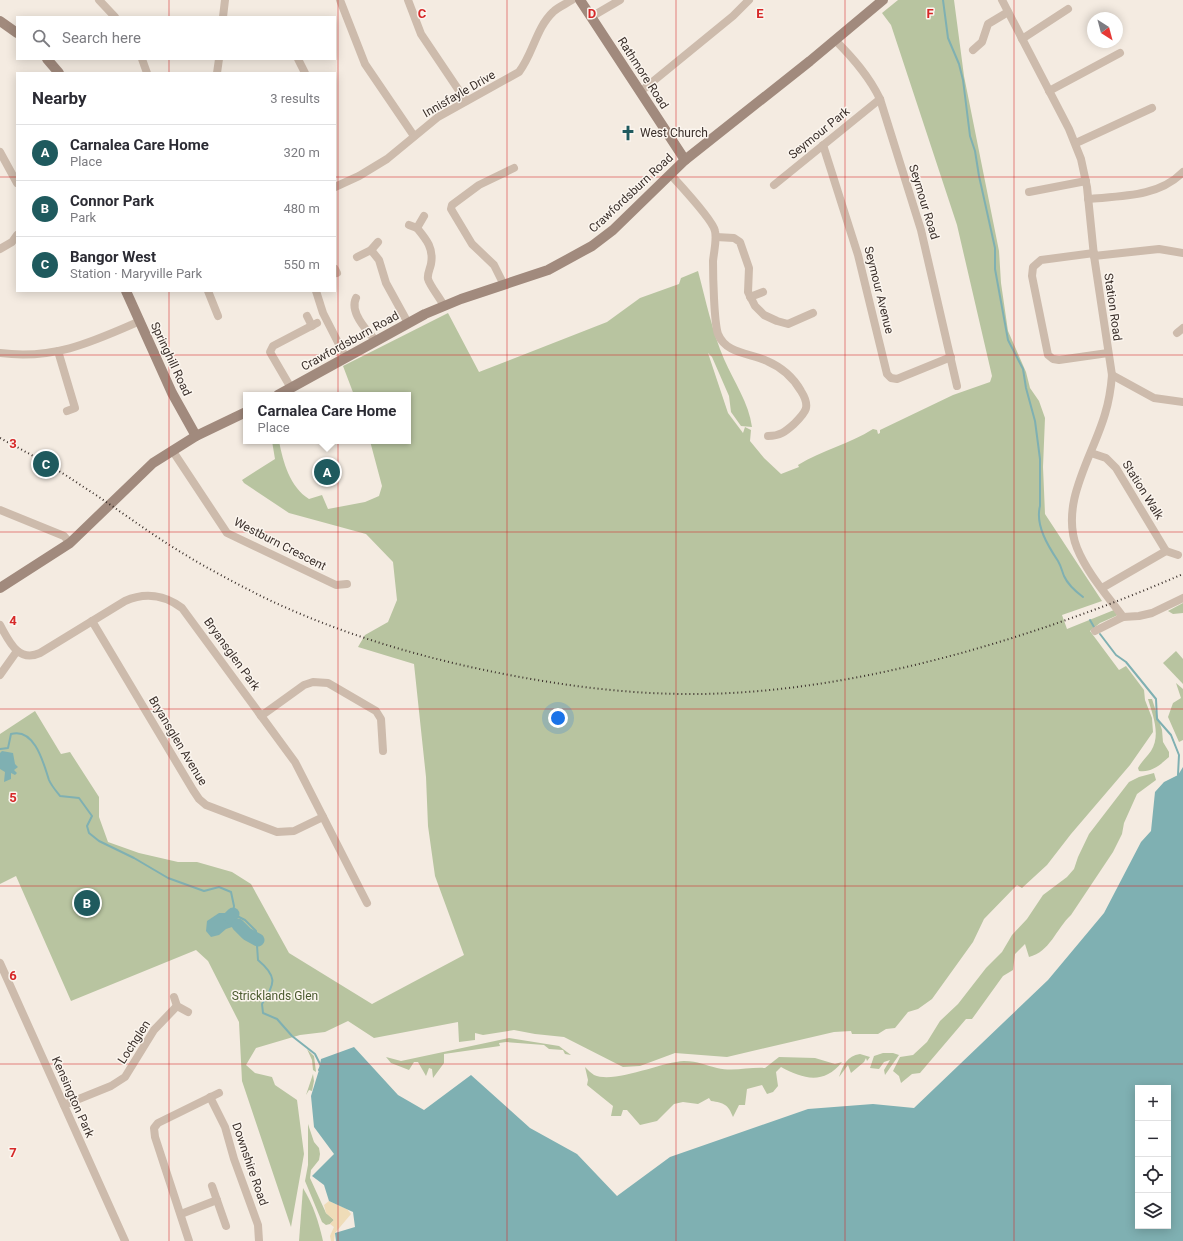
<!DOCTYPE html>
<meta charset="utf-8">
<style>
:root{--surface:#fff;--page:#f2f2f3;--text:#2b2b33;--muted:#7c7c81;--line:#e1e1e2;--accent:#1f5a5e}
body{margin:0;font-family:Roboto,sans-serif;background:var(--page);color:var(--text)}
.controls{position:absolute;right:12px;bottom:12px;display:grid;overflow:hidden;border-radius:0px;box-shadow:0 2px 10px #0003}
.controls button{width:36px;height:36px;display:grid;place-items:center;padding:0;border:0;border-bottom:1px solid var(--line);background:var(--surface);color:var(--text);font:20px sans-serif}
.compass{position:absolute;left:1087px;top:12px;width:36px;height:36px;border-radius:50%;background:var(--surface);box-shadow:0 2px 10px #0003;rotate:144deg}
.you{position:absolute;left:558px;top:718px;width:14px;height:14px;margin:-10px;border:3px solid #fff;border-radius:50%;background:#1a73e8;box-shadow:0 0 0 6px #1a73e833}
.badge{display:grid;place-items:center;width:26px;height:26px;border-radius:50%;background:var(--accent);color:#fff;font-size:13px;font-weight:700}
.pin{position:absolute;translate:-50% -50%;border:2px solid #fff;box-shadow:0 1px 4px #0006}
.popup{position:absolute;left:243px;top:392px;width:168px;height:52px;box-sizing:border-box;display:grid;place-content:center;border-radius:0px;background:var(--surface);filter:drop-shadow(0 1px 3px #0005);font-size:13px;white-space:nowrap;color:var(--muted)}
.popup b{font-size:15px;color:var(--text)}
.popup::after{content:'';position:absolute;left:50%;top:100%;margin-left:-8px;border:8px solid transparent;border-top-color:var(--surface)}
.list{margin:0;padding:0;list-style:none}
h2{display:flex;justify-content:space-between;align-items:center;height:52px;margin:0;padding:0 16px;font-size:17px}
h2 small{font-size:13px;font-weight:400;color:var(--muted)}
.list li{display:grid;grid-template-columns:26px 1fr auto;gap:12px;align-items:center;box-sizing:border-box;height:56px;padding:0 16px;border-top:1px solid var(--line)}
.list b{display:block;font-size:15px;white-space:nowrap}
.list p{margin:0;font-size:13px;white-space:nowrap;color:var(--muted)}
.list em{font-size:13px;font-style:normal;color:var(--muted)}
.icon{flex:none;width:22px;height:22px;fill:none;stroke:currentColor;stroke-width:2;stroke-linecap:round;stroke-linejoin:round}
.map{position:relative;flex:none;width:1183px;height:1241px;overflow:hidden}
.search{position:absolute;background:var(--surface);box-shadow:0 2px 10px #0003;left:16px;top:16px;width:320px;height:44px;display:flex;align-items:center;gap:10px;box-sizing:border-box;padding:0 14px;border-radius:0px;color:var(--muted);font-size:15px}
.panel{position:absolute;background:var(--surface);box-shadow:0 2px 10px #0003;left:16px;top:72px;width:320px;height:220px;border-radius:0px}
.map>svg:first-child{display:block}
</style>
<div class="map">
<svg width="1183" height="1241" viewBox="0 0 1183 1241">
<rect width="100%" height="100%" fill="#f4ebe1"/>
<g fill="#b8c4a0">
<path d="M898,0h56l10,76 35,175 2,32 7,48 18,41 4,16 9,13 6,17 -2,49 2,47 57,87 -40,14 5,14 47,-19 4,5 -18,8 -10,8 29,39 7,-4 18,24 1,10 7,18 1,14 -23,33 -59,69 -24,31 -25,23 -5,-3 -33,34 -11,23 -41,57 -14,10 -10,3 -13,16 -9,1 -8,5h-26l-1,-3 -17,1 -107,25 -52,-4 -35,13 -17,1 -59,-30 -29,-3 -21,-4 -31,5 -8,-2v7l-16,2 -1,-20 -84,16 -26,-17 -23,11 -25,3 -44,13 -10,17 9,8 17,4 3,8 22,15 7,54 -13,73 -49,-146 -3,-59 -31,-61 -12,-11 -125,51 -55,-125 -16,8v-150l35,-23 26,43 9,-2 29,45v20l9,25 31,11 39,9h19l35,10 19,12 38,69 83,51 92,-49 -29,-79 -7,-50 -2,-49 -12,-113 -56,-17 7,-12 23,-13 9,-22 -4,-38 -27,-28 -77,-21 -45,-30 -2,-3 33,-21 -3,-18h7c4,21 11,46 30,58l13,-4 6,14 37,-7 14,-6 3,-10 -12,-45h38v-46h-54l-11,-29 105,-53 31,59 128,-50 33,-24 39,-14 2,-6 17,-7c8,30 14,60 26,88 10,23 25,44 28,68l-11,-1 -10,-14 -2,-16 -17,-39 -4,-4 20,60 15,20 2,-6 6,3 -1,11 14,17 17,16 18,-7 -1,-2c24,-15 52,-21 75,-36l4,1 1,4 2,-1v-3l73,-35 37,-13 2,-6 -35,-151 -66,-200 -9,-12z"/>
<polygon points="1183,603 1183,613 1173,614 1168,611"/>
<polygon points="1176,651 1183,659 1183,684 1163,663"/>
<polygon points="1176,683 1183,689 1183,740 1179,742 1168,717 1173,703 1181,698"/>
<path d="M1148,699h4l10,31 1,12 6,10v5c-9,8 -18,16 -30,14l-1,-3c3,-6 9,-11 13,-17 10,-16 2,-35 -3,-52z"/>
<path d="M1154,773l2,7 -19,14 -13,29 -2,11 -9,18 -42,63c-15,14 -21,37 -42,42l-4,-13 -10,10 -2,16 -10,6 -31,43h-6l-46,54 -8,1 -11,9 -2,-7 -6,-5 7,-14 13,-2 14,-13 13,-21 18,-17 28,-36 16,-16 10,-17 15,-16 16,-24 24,-18 7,-8 4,-12 11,-23 40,-52 10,-5z"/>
<polygon points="509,1038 559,1046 571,1055 565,1054 563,1050 549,1049 544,1045 506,1042 499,1043 500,1046 444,1054 444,1063 433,1078 432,1069 429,1068 426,1076 418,1062 414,1062 409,1070 391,1063 386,1057 401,1061"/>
<polygon points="307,1049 314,1056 316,1072 313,1070 312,1060"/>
<polygon points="883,1053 893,1053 899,1055 885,1075 884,1070 890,1060 884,1062 879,1069 870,1068 874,1056"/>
<path d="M860,1054l10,3 -3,4 -1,-3 -2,4 -13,11 -3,-8 -9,12c4,-12 8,-21 21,-23z"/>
<path d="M779,1057l36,1 20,6 7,-2c-18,23 -39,17 -61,5l-5,5 2,14 -5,6 -6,2 -5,-9 -15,4 -2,16h-6l-6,12c-5,-13 -9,-14 -22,-16l-2,-3 -11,6 -15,-2 -9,2 -17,17 -17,4 -13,-15h-4l-2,6h-10l2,-10 -26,-21 1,-5 -3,-13c3,3 6,6 9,8 21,9 67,-13 90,-14 15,0 20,4 33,7 16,4 32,-1 48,0z"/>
<polygon points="313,1074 314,1081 312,1091 309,1090 306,1095"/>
<polygon points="308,1124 314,1142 319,1148 320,1154 319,1160 311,1170 310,1178 326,1213 334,1220 330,1224 326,1225 322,1222 305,1181 308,1165"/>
<path d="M303,1188c10,16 16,35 20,53h-24z"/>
</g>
<polygon fill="#efdcb8" points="329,1201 347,1209 351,1214 335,1233 334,1241 331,1241 330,1236 334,1227 330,1224 334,1220 326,1213 324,1205"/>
<g fill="#7fb0b2" fill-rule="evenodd">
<polygon points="2,751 13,753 15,764 18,767 14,770 17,773 15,775 11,773 11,779 4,782 5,772 0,769 0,753"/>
<path d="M1183,767v474h-847l-1,-8 20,-6 -2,-15 -24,-11 -5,-16 -12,-9 22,-22 -20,-27 -3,-31 8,-26 2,-11 33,-12 44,48 26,15 47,-35 59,53 47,26 40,42 53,-39 138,-48 65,-5 41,4 134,-128 56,-67 37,-71 10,-11 4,-39 9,-10 14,-7zM1138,1088h30v138h-30z"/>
<polygon points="219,913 226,913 238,925 226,929 219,935 211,937 206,931 207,921"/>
</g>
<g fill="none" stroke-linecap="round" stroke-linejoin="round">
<g stroke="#7fb0b2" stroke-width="2">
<path d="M943,0l5,38 11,26 4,16 7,56 5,15 4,25 16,72v21l13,71 15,29 3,19 9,33 5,38v47c-5,19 8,40 18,55 3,5 4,10 6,15 4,9 11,15 19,21"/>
<polyline points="1090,620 1094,627"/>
<polyline points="1100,634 1116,655 1126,662 1156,699 1157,719 1171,735 1179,755 1178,775"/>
<path d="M0,749l8,-1 3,-14c24,-7 33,31 38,46 2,5 7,11 11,16l19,2 13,18 -5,10 2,7 10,8 35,17 34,20 36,13 15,-4 12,5 3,14 -1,8 12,6 11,11 2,29c19,16 18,23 4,44l1,9 14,6 15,17 23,18 6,12 -2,4"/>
</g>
<g stroke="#7fb0b2" stroke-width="13">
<polyline points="230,917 233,914"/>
<polyline points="238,925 247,934 258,940"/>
</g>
<g stroke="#cdbbac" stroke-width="8">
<polyline points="99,0 115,17"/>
<polyline points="340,0 365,64 414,136"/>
<polyline points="408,0 421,34 466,101"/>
<path d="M1002,0l67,129 12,30 6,28 7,69 18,119c-1,13 -3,26 -7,39 -12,42 -46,89 -28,134 10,25 30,47 46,69"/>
<polyline points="223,17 225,0"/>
<polyline points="591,17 620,0"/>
<polyline points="1022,39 1068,9"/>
<path d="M835,40c18,18 34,36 45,59l41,131 36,156"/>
<polyline points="973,50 982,42 988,24 1008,12"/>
<polyline points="142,59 147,73"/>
<polyline points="298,59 305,73"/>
<polyline points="217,73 219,59"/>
<polyline points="1049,91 1120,53"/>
<polyline points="640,92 733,16 749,0"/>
<polyline points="1076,143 1152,108"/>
<polyline points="823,145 858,255 887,374 891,378 897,379 951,357"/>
<polyline points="0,152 17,183"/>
<path d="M670,174c9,10 43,46 45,57 2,9 -1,20 -2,30 0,14 1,61 5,73 8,20 32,19 49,27 14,6 26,16 34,30 10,16 5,21 -7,33 -9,8 -14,12 -26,12"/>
<polyline points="774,185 880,99"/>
<path d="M335,187l24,-11 28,-17 51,-42 81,-45c14,-18 17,-44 34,-60 5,-5 13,-8 19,-12"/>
<polyline points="1029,192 1086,181"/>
<path d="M1088,199c33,-3 71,-2 95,-27"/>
<path d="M424,216l-7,12c9,11 17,20 14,36 -1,5 -4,10 -3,15 2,7 12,19 16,27"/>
<polyline points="409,225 417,228"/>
<polyline points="716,237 734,238 740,242 749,268 748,292 755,306 764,315 777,321 788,324 813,313"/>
<polyline points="0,249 12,242 17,235"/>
<polyline points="371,250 379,260 386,283 408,323"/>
<polyline points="1094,253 1041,260 1033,267 1032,276 1048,355 1053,359 1059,360 1108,353"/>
<polyline points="1094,256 1159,249 1183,253"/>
<polyline points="357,257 371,250 378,242"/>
<polyline points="335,269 337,273"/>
<polyline points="504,285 494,265 472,244 451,209 452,205 479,185 514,168"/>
<polyline points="208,291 218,316"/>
<polyline points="316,291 323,313 346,358"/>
<polyline points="750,297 763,292"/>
<path d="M356,298c-7,14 11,33 20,43"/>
<polyline points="307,316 312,326"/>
<polyline points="1177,333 1183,328"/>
<polyline points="58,351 75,408 67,411"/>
<path d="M0,353c54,7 92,-11 140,-32"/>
<polyline points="1112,375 1154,398 1183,402"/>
<polyline points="291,388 270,352 273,346 317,323"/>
<polyline points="172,450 227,533 336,585 347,584"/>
<polyline points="1091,453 1106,458 1116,468 1166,551"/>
<polyline points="0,510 64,536 70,543"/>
<polyline points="1102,588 1166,551 1178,555"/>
<polyline points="92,621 193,790 199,799 206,805 277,832 294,831 323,817"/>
<path d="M0,625c9,16 18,38 40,28l85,-52c20,-9 40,-6 57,7l113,154 72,141"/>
<polyline points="1095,631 1123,617 1139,616 1152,613 1183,598"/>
<polyline points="0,675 17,651"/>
<polyline points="261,716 304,685 313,682 328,683 376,711 381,719 383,751"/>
<polyline points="0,963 125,1241"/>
<polyline points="174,997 177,1006 188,1012"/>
<polyline points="210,1097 225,1127 234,1159 258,1225 259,1241"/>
<polyline points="64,1105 111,1086 125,1077 154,1030 177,1006"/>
<polyline points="212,1186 226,1226"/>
<polyline points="181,1214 217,1200"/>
<polyline points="189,1241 155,1137 154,1128 158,1123 219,1093"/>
</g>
<g stroke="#a18a7d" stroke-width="10">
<polyline points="580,0 685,160"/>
<polyline points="0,21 17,33"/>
<polyline points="47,59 59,73"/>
<polyline points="126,291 172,393 196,436"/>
<polyline points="278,395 425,314 461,299 548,270 592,246 613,230 685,160 810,61 883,0"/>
<polyline points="0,588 70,543 153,463 196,436 246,412"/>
</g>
<path stroke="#3b302b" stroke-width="2" stroke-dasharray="1 3" stroke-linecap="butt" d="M0,438c28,15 56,30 82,48 30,19 59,41 89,60 30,19 62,36 94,52 67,32 137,54 210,70 74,16 150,27 226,26 158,-2 337,-57 482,-120"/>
</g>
<path fill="none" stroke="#d62828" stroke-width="1" stroke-opacity="0.55" d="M169,0v17M338,0v1241M507,0v1241M676,0v1241M845,0v1241M1014,0v1241M169,59v14M0,177h17M335,177h848M169,291v950M0,355h1183M0,532h1183M0,709h1183M0,886h1183M0,1064h1183"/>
<defs>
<g id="church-bare" transform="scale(1.2)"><path d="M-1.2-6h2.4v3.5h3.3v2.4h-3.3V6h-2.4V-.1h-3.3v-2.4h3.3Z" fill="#1f5a5e" stroke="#fbf5ee" stroke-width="2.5" paint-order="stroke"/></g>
</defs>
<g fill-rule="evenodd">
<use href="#church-bare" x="628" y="133"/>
</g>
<g text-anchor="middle" stroke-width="3" stroke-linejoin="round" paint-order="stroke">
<g font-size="12" fill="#3b302b" stroke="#fbf5ee">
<text transform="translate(643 73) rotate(57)" y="4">Rathmore Road</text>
<text transform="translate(459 94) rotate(-30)" y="4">Innisfayle Drive</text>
<text transform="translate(819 133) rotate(-39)" y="4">Seymour Park</text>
<text transform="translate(631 193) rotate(-43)" y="4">Crawfordsburn Road</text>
<text transform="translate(924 202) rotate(73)" y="4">Seymour Road</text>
<text transform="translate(879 290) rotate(76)" y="4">Seymour Avenue</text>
<text transform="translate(1113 307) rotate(82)" y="4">Station Road</text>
<text transform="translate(350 341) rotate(-29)" y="4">Crawfordsburn Road</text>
<text transform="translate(171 359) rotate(65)" y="4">Springhill Road</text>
<text transform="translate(1143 490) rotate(58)" y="4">Station Walk</text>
<text transform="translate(280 544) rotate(27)" y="4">Westburn Crescent</text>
<text transform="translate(232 654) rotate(54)" y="4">Bryansglen Park</text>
<text transform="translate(178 741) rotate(59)" y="4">Bryansglen Avenue</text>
<text transform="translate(134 1042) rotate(-57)" y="4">Lochglen</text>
<text transform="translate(73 1097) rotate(66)" y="4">Kensington Park</text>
<text transform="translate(250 1164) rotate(71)" y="4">Downshire Road</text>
</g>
<g font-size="12" fill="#3b302b" stroke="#fbf5ee" text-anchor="start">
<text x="640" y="137">West Church</text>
</g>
<g font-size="12" fill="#4a5a2e" stroke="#fbf5ee">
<text x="275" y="1000">Stricklands Glen</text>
</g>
</g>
<g font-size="13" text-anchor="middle" font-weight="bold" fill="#d62828" stroke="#fbf5ee" stroke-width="3" stroke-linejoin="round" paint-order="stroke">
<text x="422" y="18">C</text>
<text x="592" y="18">D</text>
<text x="760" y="18">E</text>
<text x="930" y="18">F</text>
<text x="13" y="448">3</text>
<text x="13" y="625">4</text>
<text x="13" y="802">5</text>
<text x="13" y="980">6</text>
<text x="13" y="1157">7</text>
</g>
</svg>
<div class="controls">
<button>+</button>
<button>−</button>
<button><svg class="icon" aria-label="locate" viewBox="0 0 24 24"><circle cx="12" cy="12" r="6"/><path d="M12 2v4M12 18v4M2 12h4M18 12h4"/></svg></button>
<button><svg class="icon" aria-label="layers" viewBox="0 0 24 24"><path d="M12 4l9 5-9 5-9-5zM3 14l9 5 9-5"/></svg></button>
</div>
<svg class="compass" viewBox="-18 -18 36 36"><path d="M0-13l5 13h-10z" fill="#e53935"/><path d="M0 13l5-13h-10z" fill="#7c7c81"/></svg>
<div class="you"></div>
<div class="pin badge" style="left:327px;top:472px">A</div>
<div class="popup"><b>Carnalea Care Home</b>Place</div>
<div class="pin badge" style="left:87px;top:903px">B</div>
<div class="pin badge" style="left:46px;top:464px">C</div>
<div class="search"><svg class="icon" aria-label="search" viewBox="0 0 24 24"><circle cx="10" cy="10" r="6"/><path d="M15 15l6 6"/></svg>Search here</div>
<section class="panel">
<h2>Nearby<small>3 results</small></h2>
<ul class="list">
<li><span class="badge">A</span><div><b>Carnalea Care Home</b><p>Place</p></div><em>320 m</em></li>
<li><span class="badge">B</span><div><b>Connor Park</b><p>Park</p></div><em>480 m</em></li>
<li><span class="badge">C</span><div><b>Bangor West</b><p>Station · Maryville Park</p></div><em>550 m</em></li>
</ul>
</section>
</div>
